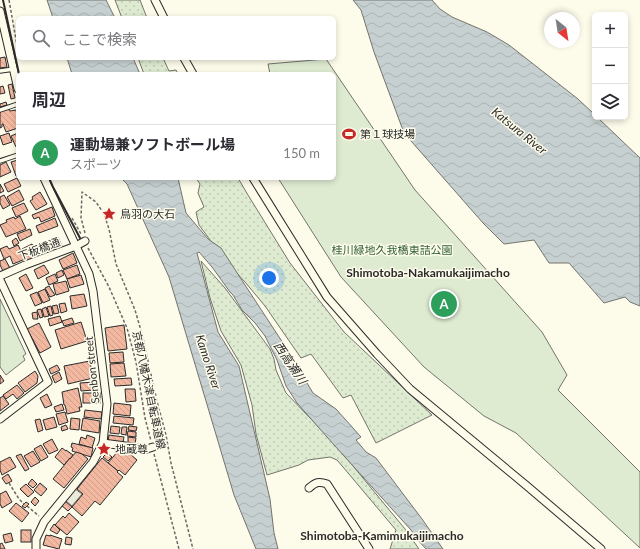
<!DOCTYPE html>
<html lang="ja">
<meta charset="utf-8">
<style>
:root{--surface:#fff;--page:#f7f7f7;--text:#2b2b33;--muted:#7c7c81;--line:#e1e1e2;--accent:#ea580c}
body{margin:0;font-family:Lato,"Noto Sans JP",sans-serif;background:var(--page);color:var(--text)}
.controls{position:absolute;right:12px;top:12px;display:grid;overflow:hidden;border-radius:6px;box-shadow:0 2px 6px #0003}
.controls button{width:36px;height:36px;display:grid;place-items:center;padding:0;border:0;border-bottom:1px solid var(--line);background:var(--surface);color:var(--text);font:20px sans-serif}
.compass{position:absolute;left:544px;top:12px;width:36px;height:36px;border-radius:50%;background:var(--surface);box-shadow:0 2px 6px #0003;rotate:150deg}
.you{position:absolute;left:269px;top:278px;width:14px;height:14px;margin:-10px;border:3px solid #fff;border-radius:50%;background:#1a73e8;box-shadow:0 0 0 6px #1a73e833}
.badge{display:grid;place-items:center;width:26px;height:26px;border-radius:50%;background:var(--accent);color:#fff;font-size:13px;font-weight:700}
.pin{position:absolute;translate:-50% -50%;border:2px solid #fff;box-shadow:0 1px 4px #0006}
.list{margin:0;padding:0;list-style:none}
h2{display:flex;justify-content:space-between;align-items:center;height:52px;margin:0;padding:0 16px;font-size:17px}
h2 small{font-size:13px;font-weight:400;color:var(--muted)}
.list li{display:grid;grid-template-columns:26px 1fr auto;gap:12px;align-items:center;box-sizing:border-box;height:56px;padding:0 16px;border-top:1px solid var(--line)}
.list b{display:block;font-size:15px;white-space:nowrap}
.list p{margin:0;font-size:13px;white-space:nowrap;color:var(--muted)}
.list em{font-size:13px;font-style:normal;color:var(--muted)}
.icon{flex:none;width:22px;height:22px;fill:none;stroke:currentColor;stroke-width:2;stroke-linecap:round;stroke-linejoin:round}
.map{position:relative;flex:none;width:640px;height:549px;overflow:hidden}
.search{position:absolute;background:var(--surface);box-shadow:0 2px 6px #0003;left:16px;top:16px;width:320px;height:44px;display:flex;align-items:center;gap:10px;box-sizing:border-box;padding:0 14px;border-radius:6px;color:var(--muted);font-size:15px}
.panel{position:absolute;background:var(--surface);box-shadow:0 2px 6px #0003;left:16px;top:72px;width:320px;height:108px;border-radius:6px}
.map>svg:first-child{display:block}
</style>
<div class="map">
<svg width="640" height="549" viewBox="0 0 640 549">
<defs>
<pattern id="grass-dots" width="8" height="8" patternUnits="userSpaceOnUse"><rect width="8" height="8" fill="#deebd1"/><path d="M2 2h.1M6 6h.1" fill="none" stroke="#bfcab4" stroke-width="1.8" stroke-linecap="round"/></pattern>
<pattern id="water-waves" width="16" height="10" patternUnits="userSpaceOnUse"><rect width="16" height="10" fill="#c7d0d0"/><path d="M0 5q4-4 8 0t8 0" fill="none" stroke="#abb3b3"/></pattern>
<pattern id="building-back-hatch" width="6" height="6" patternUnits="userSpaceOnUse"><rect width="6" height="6" fill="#f2b8a0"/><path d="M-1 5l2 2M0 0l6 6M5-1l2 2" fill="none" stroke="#d09e8a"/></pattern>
</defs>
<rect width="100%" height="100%" fill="#fdfbea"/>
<g fill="url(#grass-dots)" stroke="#74746e">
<polygon points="115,0 140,0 147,18 122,18"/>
<polygon points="138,58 163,58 169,71 176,70 178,74 144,74"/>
<polygon points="196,178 238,178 248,195 290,263 344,332 432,415 376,443 351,395 343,398 311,354 301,358 265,306 245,282 225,260 199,225 196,212 204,207 198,193 200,184"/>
<polygon points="201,261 225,288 270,349 274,359 276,370 286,393 334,443 405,529 419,549 390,549 396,530 343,467 337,460 330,457 308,460 299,465 267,475 256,434 252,405 241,365 221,331 210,298"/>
</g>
<g fill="#deebd1" stroke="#74746e">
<polygon points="326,59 415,190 542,332 567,375 558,390 640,472 640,548 516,433 484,416 424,367 341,277 278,178 334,178 334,74 270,74 268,64"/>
<polygon points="0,299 26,354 23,356 25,360 6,375 0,367"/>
</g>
<polygon fill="#eceadb" stroke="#74746e" points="75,489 82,494 72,506 65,500"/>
<g fill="url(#water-waves)" stroke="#74746e">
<polygon points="47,0 106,0 115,18 53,18"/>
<polygon points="353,0 432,0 440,9 452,17 487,32 509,45 578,99 595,115 595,117 597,117 640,158 640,306 630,302 625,297 604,303 569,263 549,263 534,240 504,244 483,223 404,133 374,52 361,10"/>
<polygon points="67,58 133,58 140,74 72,74"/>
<polygon points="121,178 178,178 186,213 208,239 221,248 243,282 283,343 313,393 336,409 361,437 356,440 366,452 376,458 422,519 443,549 426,549 417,539 411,530 335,446 297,403 286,386 277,360 265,336 255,323 242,310 233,295 230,292 212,267 199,252 197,253 218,332 239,366 270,499 274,533 278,549 256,549 234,495 169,277 127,184"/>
</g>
<g fill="url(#building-back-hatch)" stroke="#2b2b2b">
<polygon points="5,57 7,67 0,68 0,58"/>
<polygon points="12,84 15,98 11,99 8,85"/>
<polygon points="3,86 5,93 0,94 0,87"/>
<polygon points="6,102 7,105 0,107 0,104"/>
<polygon points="9,109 10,111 16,110 18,116 18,128 6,132 3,124 2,124 2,127 0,128 0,112"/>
<polygon points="9,133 12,142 3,145 0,136"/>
<polygon points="18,133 18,146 16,147 11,136"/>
<polygon points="18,160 18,176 16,176 11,162"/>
<polygon points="6,162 11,172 0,177 0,165"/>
<polygon points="17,178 21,186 8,192 4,184"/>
<polygon points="0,184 4,191 0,193"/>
<polygon points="19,190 24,200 12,206 7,197"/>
<polygon points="40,192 47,204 36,210 30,201 33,199 32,197"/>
<polygon points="4,195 10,205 3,209 0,203 0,197"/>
<polygon points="24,203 28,211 16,217 12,208"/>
<polygon points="52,207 55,216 41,222 39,217 34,219 32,215"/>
<polygon points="20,216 26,229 6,237 0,225 7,222 6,220 14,217 15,219"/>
<polygon points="55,218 58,226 39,233 36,226"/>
<polygon points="30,229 32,235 20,241 17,234"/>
<polygon points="58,237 62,246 43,255 39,245"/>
<polygon points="16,238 19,243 14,246 12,241"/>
<polygon points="32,244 38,256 27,261 22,249"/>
<polygon points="18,245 25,259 13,264 10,256 4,259 0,249 7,246 9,249"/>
<polygon points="73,253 77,263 63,269 59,260"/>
<polygon points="5,259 10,268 3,271 0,265 0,261"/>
<polygon points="44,265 49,273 38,279 34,270"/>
<polygon points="77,265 80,274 67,279 63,270"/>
<polygon points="62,270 64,275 58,278 56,273"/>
<polygon points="26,274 33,288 26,291 19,278"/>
<polygon points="55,274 58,281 49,285 46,278"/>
<polygon points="81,275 84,284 70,288 67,279"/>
<polygon points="66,281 69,291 56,295 53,284"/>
<polygon points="49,286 55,295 50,297 45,288"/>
<polygon points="45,289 50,300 43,303 38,292"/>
<polygon points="37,292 42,303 35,306 30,295"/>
<polygon points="84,294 87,306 72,309 70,296"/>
<polygon points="65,303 67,311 61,313 59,304"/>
<polygon points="57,305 59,313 54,314 52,306"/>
<polygon points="51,306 53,315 50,316 47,307"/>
<polygon points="46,307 49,316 44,317 42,309"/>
<polygon points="41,309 43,317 40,318 37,310"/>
<polygon points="37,312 38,319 33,319 32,313"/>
<polygon points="60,316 62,322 50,326 48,319"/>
<polygon points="72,318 74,323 64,326 62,321"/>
<polygon points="81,322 87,341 61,349 55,330"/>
<polygon points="39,323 51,347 40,353 27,329"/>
<polygon points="124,325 127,349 108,351 105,328"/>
<polygon points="123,352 124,362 110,363 109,353"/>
<polygon points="90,361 93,378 68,384 64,366"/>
<polygon points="124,363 126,376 111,377 110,364"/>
<polygon points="57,365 60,370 51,374 49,369"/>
<polygon points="35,371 38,376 37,383 25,392 18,383"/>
<polygon points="59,372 62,379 55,383 52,376"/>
<polygon points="0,375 4,381 0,384"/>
<polygon points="131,378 132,385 115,386 114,379"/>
<polygon points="94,382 94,390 81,391 80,383"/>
<polygon points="17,385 24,393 17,399 13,394 6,399 3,395"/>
<polygon points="78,388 82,407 79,407 80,411 67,414 65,405 64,405 62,392"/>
<polygon points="125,389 135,389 136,401 126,402"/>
<rect x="83" y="393" width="17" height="10"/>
<polygon points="47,394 52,405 45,408 40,398"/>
<polygon points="3,396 9,404 0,411 0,398"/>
<polygon points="114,403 131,405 130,416 113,414"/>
<polygon points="62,404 64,410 56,412 54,407"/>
<polygon points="85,410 102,412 101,419 84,417"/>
<polygon points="65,412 68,422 59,425 56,414"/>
<polygon points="114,416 134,418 133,425 113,423"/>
<polygon points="54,417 57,427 46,430 43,420"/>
<polygon points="71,418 80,419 79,430 70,429"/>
<polygon points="83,418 100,421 99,433 81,430"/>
<polygon points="40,419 43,430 38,432 35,420"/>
<polygon points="66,425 68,429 62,431 61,427"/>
<polygon points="111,426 120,427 119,434 110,433"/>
<polygon points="129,426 137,427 136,431 128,430"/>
<polygon points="122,427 127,427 126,435 121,434"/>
<polygon points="128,431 136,432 136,437 127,436"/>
<polygon points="87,435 95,438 92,448 79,444 81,437 86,439"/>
<polygon points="109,435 124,437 123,443 108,441"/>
<polygon points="128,437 136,438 135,444 128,443"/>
<polygon points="52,439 58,450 49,454 43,444"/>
<polygon points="72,443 93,448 91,457 72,451 73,448 71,447"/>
<polygon points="41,445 48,457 41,461 34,449"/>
<polygon points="62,448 66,451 66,450 73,455 70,459 70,458 64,465 55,457"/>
<polygon points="33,451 40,462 31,467 24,456"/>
<polygon points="118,451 129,453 137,460 125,475 119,470 118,471 108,463"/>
<polygon points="76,452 82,454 88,459 64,488 53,479 70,458 70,459"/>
<polygon points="107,453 112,457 108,461 103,457"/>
<polygon points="21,454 29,469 25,471 16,456"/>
<polygon points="10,457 16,467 2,475 0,470 0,462"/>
<polygon points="102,458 118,471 117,472 123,477 100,505 95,501 82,516 72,507 83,494 77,489"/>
<polygon points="8,474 12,481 6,484 2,478"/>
<polygon points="32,479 37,484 33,488 28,484"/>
<polygon points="40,483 47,489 41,496 34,490"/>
<polygon points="26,484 34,492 28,497 20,489"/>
<polygon points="6,491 12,502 2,508 0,504 0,494"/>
<polygon points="35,497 39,501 35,506 31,502"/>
<polygon points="65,501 72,507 68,511 61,505"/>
<polygon points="26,502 29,504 25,508 22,506"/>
<polygon points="16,503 29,513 22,522 9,511"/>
<polygon points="69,513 79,522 67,535 55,525 63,516 65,518"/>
<polygon points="54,524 60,530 57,534 50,530"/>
<rect x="21" y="530" width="10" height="12"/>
<polygon points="11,533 13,541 5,543 3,535"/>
<polygon points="46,535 50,536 50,535 62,539 59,549 43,545"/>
<polygon points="66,537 72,538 71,545 65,544"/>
<polygon points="2,543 5,549 0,549 0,544"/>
</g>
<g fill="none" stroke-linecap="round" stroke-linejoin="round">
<g stroke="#2b2b2b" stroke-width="5.5">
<g id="service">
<polyline points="0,71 14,69"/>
<polyline points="0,110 18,104"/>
<polyline points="0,161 18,155"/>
</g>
</g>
<g stroke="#2b2b2b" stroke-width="9">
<g id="minor">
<polyline points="155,0 164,18"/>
<polyline points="0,11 18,89"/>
<polyline points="184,58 193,74"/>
<polyline points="253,178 327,297 377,354 410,389 527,486 601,549"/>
<polyline points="0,276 25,265 76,246 85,241"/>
<polyline points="0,280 48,382 0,419"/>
<polyline points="103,443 147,449 153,447"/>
<path d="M309,488c7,-6 10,-7 18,-4l42,65"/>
<polyline points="36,549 36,539 44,522 93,462 103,443 107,404 93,291 89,274 44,178"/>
</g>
</g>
<g stroke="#6a6964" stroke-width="1.5" stroke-dasharray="3 2" stroke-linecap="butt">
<polyline points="9,0 18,51"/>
<polyline points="72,218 81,234"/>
<polyline points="85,233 81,218 82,192 96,202 104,214 109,229 116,264 135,310 142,334 157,401 166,435 171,463 193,549"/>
<polyline points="88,248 109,287 127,328 136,362 145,418 151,441"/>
<polyline points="155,439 157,403"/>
<polyline points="154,454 179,549"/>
<polyline points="9,483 19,499 24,504"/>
<polyline points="27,506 39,516"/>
</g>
<use href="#service" stroke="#fdfbea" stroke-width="3.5"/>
<use href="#minor" stroke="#fdfbea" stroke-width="7"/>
<g stroke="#2b2b2b" stroke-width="2">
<polyline points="3,0 19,74"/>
<polyline points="49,178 53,187 80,238"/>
</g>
</g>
<defs>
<g id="stadium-bare" transform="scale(1.08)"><path d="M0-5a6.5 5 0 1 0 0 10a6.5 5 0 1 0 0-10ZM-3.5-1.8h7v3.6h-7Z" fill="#c62828" stroke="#fdfbea" stroke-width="2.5" paint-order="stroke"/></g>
<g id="sight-bare" transform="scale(1.08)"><path d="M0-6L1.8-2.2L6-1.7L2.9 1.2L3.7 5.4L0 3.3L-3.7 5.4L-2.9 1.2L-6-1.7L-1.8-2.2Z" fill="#c62828" stroke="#fdfbea" stroke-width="2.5" paint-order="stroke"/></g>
</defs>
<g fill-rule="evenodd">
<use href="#stadium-bare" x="349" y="134"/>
<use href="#sight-bare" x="109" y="214"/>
<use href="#sight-bare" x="104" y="449"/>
</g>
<g text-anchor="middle" stroke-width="3" stroke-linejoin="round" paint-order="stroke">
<g font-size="11" fill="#2b2b2b" stroke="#fdfbea" text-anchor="start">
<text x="360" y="138">第１球技場</text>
<text x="120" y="218">鳥羽の大石</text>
<text x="115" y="453">地蔵尊</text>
</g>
<g font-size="11" fill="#2b2b2b" stroke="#fdfbea">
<text transform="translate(39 249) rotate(-21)" y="4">下板橋通</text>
<text transform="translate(92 370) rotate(-96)" y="4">Senbon street</text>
<text transform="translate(149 390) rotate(78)" y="4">京都八幡木津自転車道線</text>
</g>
<g font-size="11" fill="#34623c" stroke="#fdfbea">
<text x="392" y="254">桂川緑地久我橋東詰公園</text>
</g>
<g font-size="12" font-style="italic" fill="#2b2b2b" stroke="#fdfbea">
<text transform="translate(519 131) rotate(39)" y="4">Katsura River</text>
<text transform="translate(208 362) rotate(72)" y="4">Kamo River</text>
<text transform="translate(290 363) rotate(56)" y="4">西高瀬川</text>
</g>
<g font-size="12" font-weight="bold" fill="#2b2b2b" stroke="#fdfbea">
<text x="428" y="277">Shimotoba-Nakamukaijimacho</text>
<text x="382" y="540">Shimotoba-Kamimukaijimacho</text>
</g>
</g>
</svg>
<div class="controls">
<button>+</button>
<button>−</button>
<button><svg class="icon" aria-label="layers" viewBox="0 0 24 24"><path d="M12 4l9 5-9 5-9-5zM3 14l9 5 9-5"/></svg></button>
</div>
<svg class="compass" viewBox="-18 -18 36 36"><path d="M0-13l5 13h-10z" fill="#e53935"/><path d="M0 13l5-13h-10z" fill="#7c7c81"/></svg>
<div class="you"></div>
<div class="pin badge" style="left:444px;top:304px;background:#2e9e5b">A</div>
<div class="search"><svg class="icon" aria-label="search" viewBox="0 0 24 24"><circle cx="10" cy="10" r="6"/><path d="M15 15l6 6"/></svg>ここで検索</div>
<section class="panel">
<h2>周辺<small></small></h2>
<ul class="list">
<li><span class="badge" style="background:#2e9e5b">A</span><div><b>運動場兼ソフトボール場</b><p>スポーツ</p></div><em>150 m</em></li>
</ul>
</section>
</div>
